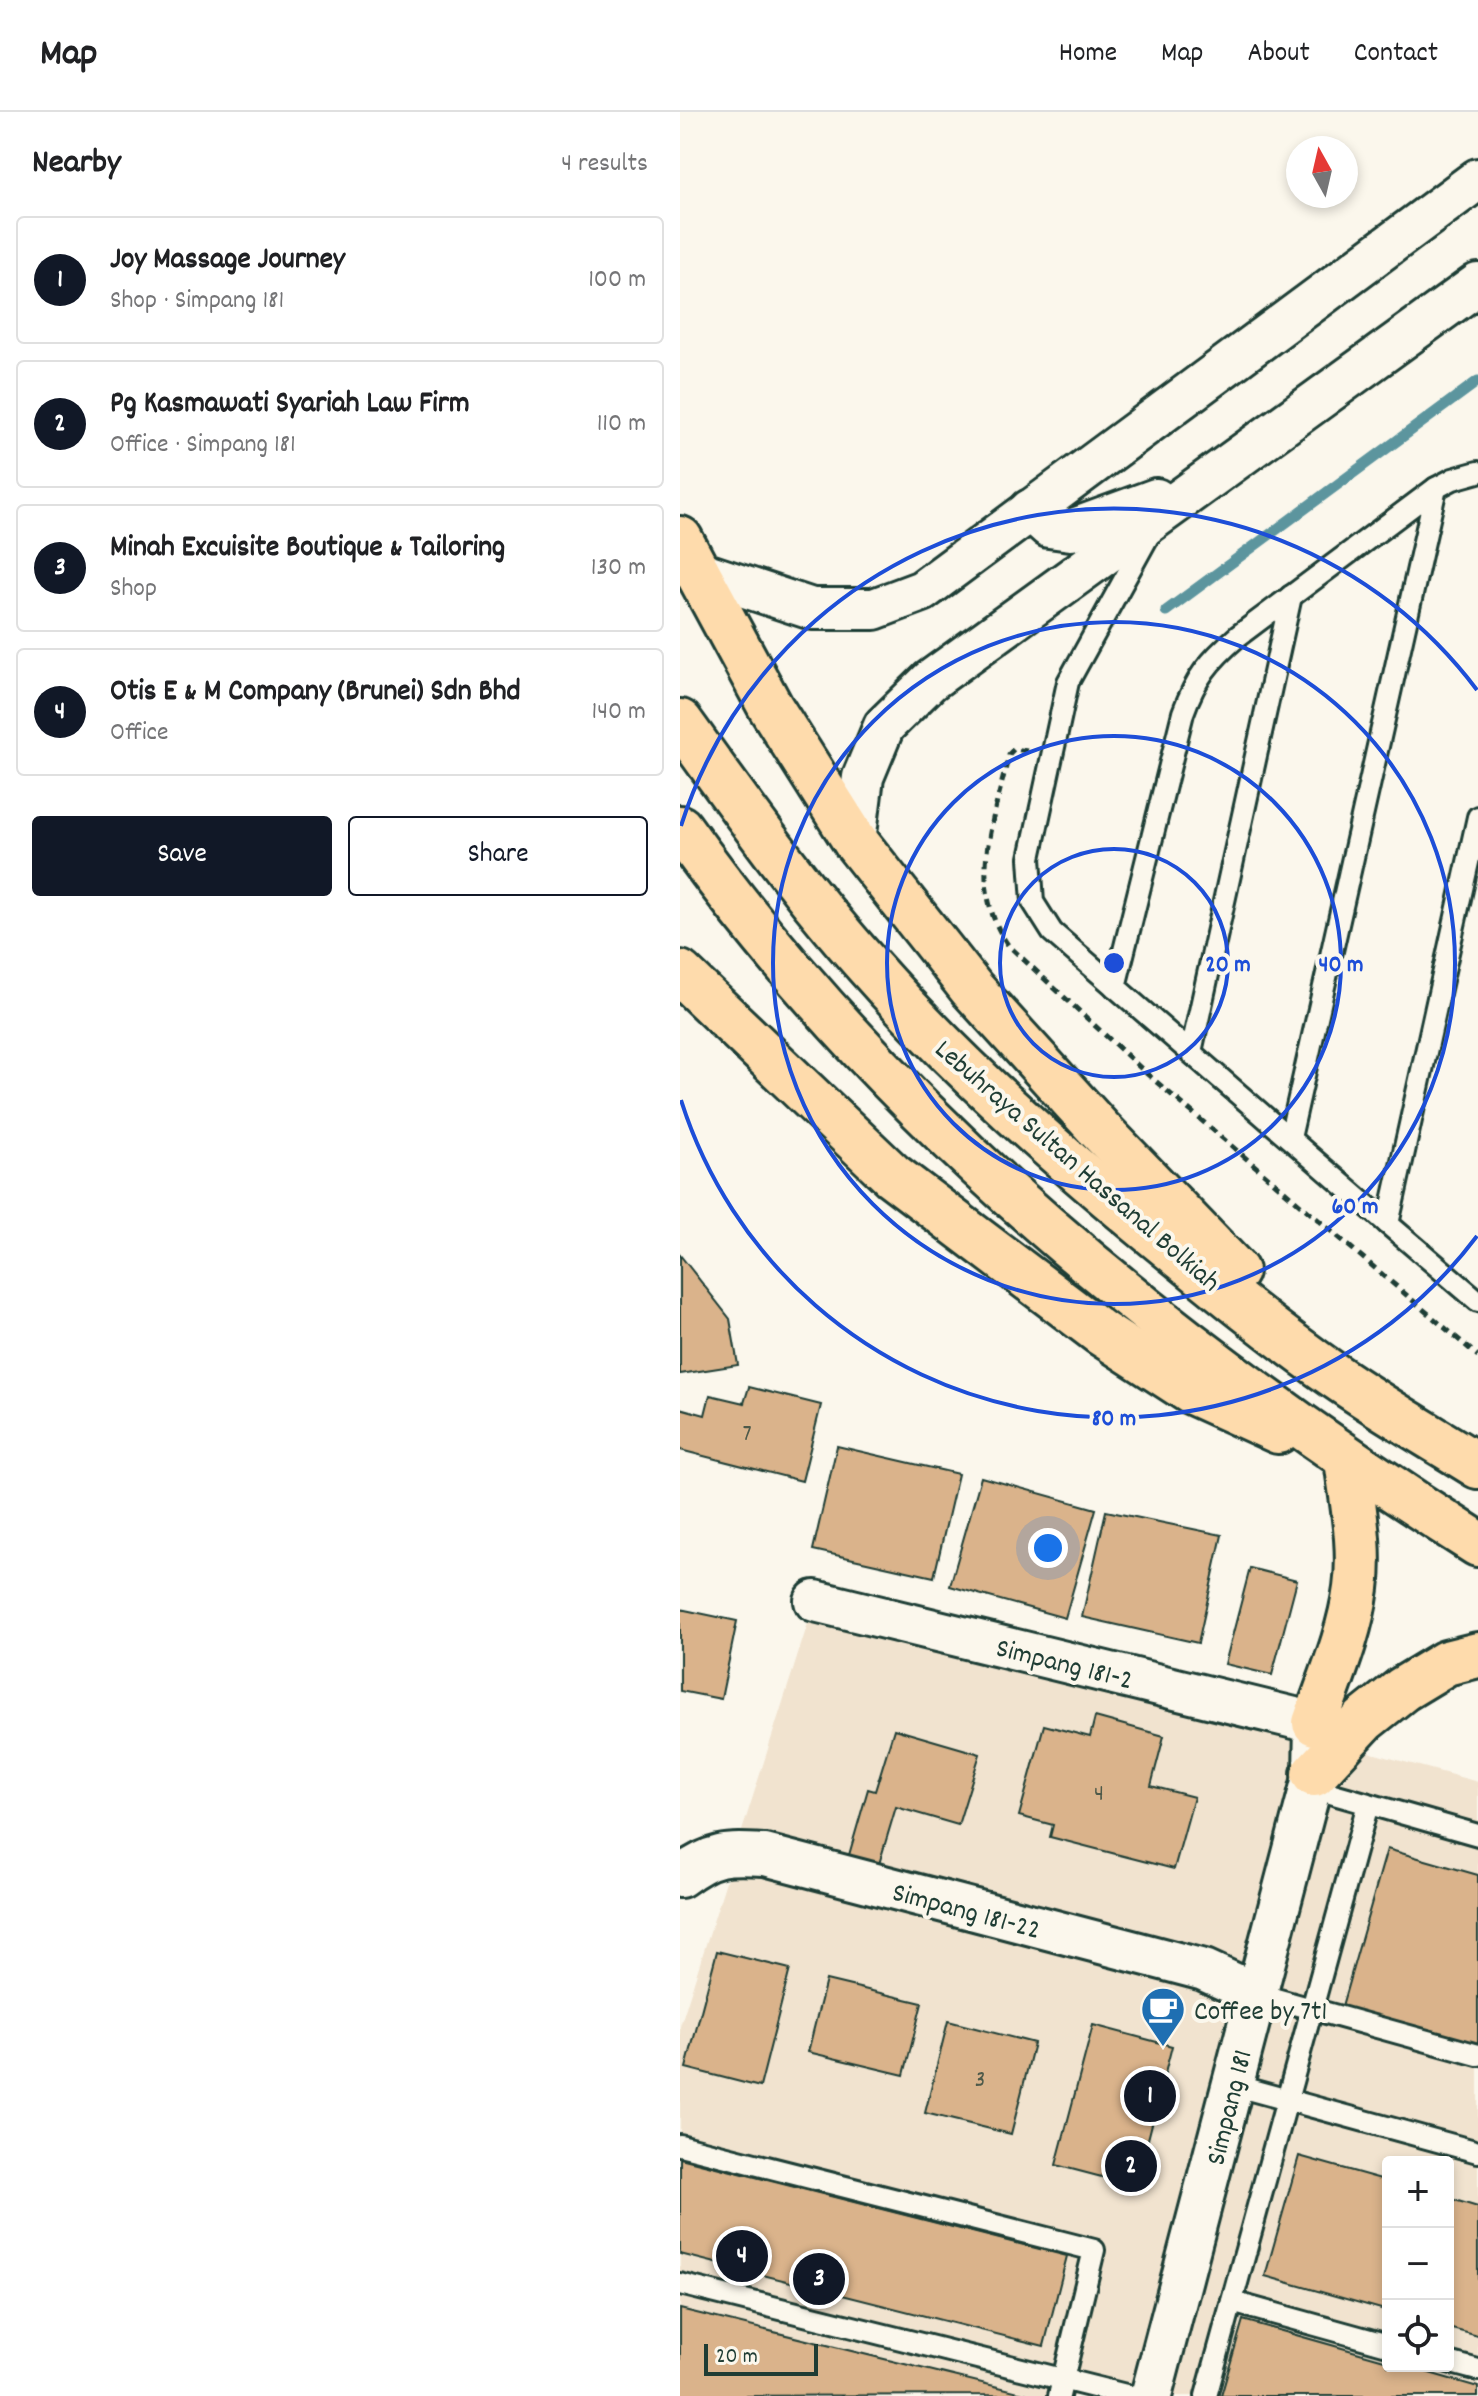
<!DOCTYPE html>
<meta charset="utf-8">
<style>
:root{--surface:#fff;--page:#f2f2f2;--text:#202124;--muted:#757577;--line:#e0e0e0;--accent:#111827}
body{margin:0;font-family:Dekko,sans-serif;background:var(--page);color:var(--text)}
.controls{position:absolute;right:24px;bottom:24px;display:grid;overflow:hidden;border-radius:8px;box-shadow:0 4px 12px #0003}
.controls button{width:72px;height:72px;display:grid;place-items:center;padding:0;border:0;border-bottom:2px solid var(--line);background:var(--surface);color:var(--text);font:40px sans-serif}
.compass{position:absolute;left:606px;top:24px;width:72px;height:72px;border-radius:50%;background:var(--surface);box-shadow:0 4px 12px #0003;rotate:352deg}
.scale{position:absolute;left:24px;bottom:20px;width:114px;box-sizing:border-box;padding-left:8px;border:4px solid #1f3d34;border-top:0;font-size:22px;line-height:28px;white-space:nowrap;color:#1f3d34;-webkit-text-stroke:6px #fbf7ec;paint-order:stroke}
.you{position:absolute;left:368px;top:1436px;width:28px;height:28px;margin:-20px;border:6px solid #fff;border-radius:50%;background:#1a73e8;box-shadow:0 0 0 12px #1a73e833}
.badge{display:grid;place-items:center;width:52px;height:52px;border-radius:50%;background:var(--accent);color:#fff;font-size:26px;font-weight:700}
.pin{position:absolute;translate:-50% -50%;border:4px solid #fff;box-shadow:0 2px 8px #0006}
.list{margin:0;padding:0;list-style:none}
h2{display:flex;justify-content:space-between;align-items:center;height:104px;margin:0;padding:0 32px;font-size:34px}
h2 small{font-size:26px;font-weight:400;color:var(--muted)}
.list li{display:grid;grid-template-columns:52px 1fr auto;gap:24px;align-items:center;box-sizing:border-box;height:128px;margin:0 16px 16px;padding:0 16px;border:2px solid var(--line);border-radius:8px}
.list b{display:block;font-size:30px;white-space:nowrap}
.list p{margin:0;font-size:26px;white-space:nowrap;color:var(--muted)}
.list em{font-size:26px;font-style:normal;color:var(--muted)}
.actions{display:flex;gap:16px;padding:24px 32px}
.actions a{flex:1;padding:18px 0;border:2px solid var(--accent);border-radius:8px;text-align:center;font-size:28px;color:var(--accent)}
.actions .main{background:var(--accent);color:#fff}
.icon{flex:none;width:44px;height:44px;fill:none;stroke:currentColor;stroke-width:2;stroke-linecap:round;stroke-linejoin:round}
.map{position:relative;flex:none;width:798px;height:2284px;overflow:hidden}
header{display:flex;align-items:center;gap:48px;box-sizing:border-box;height:112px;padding:0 40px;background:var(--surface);border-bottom:2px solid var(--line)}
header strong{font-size:38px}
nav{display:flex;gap:44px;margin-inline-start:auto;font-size:28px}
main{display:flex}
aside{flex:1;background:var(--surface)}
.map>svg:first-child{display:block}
</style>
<header>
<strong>Map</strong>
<nav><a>Home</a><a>Map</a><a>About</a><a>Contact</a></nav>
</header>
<main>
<aside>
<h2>Nearby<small>4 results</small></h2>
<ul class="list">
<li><span class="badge">1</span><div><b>Joy Massage Journey</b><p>Shop · Simpang 181</p></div><em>100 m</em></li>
<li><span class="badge">2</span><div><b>Pg Kasmawati Syariah Law Firm</b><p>Office · Simpang 181</p></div><em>110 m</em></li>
<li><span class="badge">3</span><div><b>Minah Excuisite Boutique &amp; Tailoring</b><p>Shop</p></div><em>130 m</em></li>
<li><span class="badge">4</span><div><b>Otis E &amp; M Company (Brunei) Sdn Bhd</b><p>Office</p></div><em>140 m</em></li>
</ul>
<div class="actions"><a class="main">Save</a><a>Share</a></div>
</aside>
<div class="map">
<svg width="798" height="2284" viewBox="0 0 798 2284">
<rect width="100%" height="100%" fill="#fbf7ec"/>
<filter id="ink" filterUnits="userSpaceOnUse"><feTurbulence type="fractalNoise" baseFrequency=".0125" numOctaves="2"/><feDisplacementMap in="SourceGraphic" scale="16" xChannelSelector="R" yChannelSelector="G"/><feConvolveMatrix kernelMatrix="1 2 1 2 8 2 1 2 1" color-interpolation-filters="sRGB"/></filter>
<g filter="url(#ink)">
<path fill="#f1e3cf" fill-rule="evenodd" d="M135,1489l663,181v614h-798v-370zM708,2050h60v204h-60z"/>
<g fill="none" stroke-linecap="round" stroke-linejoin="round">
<polyline stroke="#5c959e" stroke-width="11" points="486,499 798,269"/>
</g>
<g fill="#dab38b" stroke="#1f3d34" stroke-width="2">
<polygon points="0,1143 50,1207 58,1253 0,1262"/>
<polygon points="69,1275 141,1293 122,1369 0,1338 0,1296 25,1303 30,1283 64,1291"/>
<polygon points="157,1334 278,1362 254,1465 133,1438"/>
<polygon points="301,1365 416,1397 385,1506 270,1474"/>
<polygon points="426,1399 542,1423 518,1531 402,1505"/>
<polygon points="570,1456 617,1468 592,1563 545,1552"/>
<polygon points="0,1497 57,1509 41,1587 0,1579"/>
<polygon points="415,1605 484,1624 471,1674 514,1685 494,1757 370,1725 373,1713 339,1704 364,1613 410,1625"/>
<polygon points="214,1617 300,1642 278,1713 216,1695 199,1752 169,1743 188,1677 195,1679"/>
<polygon points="707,1737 798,1763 798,1932 662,1894"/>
<polygon points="37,1839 110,1857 80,1975 6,1956"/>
<polygon points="146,1868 242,1891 224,1963 128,1940"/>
<polygon points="268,1909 354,1931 331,2022 245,2001"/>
<polygon points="413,1913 492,1934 456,2074 376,2053"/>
<polygon points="619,2044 708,2069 708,2199 585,2164"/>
<polygon points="0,2046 387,2144 364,2234 0,2142"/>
<polygon points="768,2086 798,2095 798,2224 768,2216"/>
<polygon points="0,2197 351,2283 0,2284"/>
<polygon points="563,2208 708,2249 708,2254 725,2254 798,2275 798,2284 541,2284"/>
</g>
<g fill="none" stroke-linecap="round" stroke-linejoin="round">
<g stroke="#1f3d34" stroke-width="26">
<g id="lane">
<polyline points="470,421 388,570 350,746 353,790 372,820 708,1112"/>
<polyline points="798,705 708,1112 798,1189"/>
<path d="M435,875l68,-274c13,-36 26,-52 55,-77l198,-148 17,-9 25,-7"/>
<polyline points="511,940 611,484"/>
<polyline points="610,1026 756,376"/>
<polyline points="629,1675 798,1723"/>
<polyline points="574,1881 798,1943"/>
<polyline points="553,1973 798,2040"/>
<polyline points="0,2033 414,2138 379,2284"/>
<polyline points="0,2172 450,2284"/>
<polyline points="552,2190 708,2233"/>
<polyline points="768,2250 798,2258"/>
<polyline points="526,2284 688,1692"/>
</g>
</g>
<g stroke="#1f3d34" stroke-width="46">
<g id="street">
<polyline points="350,398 369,415 391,418 476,387"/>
<polyline points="17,459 132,497 194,497 242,479 798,67"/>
<polyline points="175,729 183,665 204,614 250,569 798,172"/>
<polyline points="135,1489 635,1611 634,1662 471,2284"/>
<path d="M0,1765c33,-25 46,-24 85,-22l439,115 50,23"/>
</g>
</g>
<g stroke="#1f3d34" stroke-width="50">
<polyline id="primary" points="0,427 17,459"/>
</g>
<g stroke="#1f3d34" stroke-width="50">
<g id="highway">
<polyline points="17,459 91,596 175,729 292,877 420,1018 556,1159"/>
<path d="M0,610c60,83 119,167 188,244 89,101 191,191 295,276 56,46 112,92 172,134 46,32 95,60 143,90"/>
<path d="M0,716c212,296 493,523 798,716"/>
<polyline points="0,861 212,1063 421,1221 512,1280 598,1319"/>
<path d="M635,1611c15,-43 35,-89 41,-135 6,-42 -4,-87 -9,-129"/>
<polyline points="634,1662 684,1608 723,1577 766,1551 798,1543"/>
</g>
</g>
<path stroke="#1f3d34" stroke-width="5" stroke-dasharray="8 6" stroke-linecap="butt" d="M347,639l-13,-2 -5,5c-15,66 -43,130 -1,191l138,128 332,283"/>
<use href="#lane" stroke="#fbf7ec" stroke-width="20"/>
<use href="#street" stroke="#fbf7ec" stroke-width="40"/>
<use href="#primary" stroke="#fedbac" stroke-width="44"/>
<use href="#highway" stroke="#fedbac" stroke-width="44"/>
</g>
</g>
<g fill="none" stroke="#1d4ed8" stroke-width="4">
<circle cx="434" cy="851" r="114"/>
<circle cx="434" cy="851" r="227"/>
<circle cx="434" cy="851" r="341"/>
<path d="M797 1124A454 454 0 0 1 1 988M1 714A454 454 0 0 1 797 578"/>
</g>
<defs>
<g id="cafe-pin" transform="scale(2.3)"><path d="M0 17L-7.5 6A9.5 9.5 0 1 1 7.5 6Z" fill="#1f6fb2" stroke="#fbf7ec"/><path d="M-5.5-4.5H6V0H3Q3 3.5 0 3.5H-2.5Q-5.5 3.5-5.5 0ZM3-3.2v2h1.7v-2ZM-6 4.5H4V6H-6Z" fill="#fff"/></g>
</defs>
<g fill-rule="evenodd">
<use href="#cafe-pin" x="483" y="1897"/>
</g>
<g text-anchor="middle" stroke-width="8" stroke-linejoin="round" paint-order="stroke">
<g font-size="24" fill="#4e5a4a">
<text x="67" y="1328">7</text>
<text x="419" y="1688">4</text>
<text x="300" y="1974">3</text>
</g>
<g font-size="28" fill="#1f3d34" stroke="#fbf7ec">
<text transform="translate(399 1052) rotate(41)" y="10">Lebuhraya Sultan Hassanal Bolkiah</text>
<text transform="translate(385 1550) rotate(14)" y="10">Simpang 181-2</text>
<text transform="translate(287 1797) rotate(15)" y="10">Simpang 181-22</text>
<text transform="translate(547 1995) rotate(-76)" y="10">Simpang 181</text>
</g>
<g font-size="28" fill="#1f3d34" stroke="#fbf7ec" text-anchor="start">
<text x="514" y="1907">Coffee by 7t1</text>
</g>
</g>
<circle cx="434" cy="851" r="12" fill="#1d4ed8" stroke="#fbf7ec" stroke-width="4"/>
<g font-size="24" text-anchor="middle" font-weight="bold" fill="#1d4ed8" stroke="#fbf7ec" stroke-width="8" stroke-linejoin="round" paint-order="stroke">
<text x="548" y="859">20 m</text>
<text x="661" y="859">40 m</text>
<text x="675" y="1101">60 m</text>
<text x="434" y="1313">80 m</text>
</g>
</svg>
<div class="controls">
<button>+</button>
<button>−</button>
<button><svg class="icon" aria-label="locate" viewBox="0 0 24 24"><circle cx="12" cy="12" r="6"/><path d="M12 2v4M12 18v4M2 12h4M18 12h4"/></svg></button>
</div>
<svg class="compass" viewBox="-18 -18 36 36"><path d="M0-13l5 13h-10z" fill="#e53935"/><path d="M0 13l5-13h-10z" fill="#757577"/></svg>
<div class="scale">20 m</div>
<div class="you"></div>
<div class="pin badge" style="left:470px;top:1984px">1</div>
<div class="pin badge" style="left:451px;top:2054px">2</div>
<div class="pin badge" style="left:139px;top:2167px">3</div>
<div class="pin badge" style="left:62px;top:2144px">4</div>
</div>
</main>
